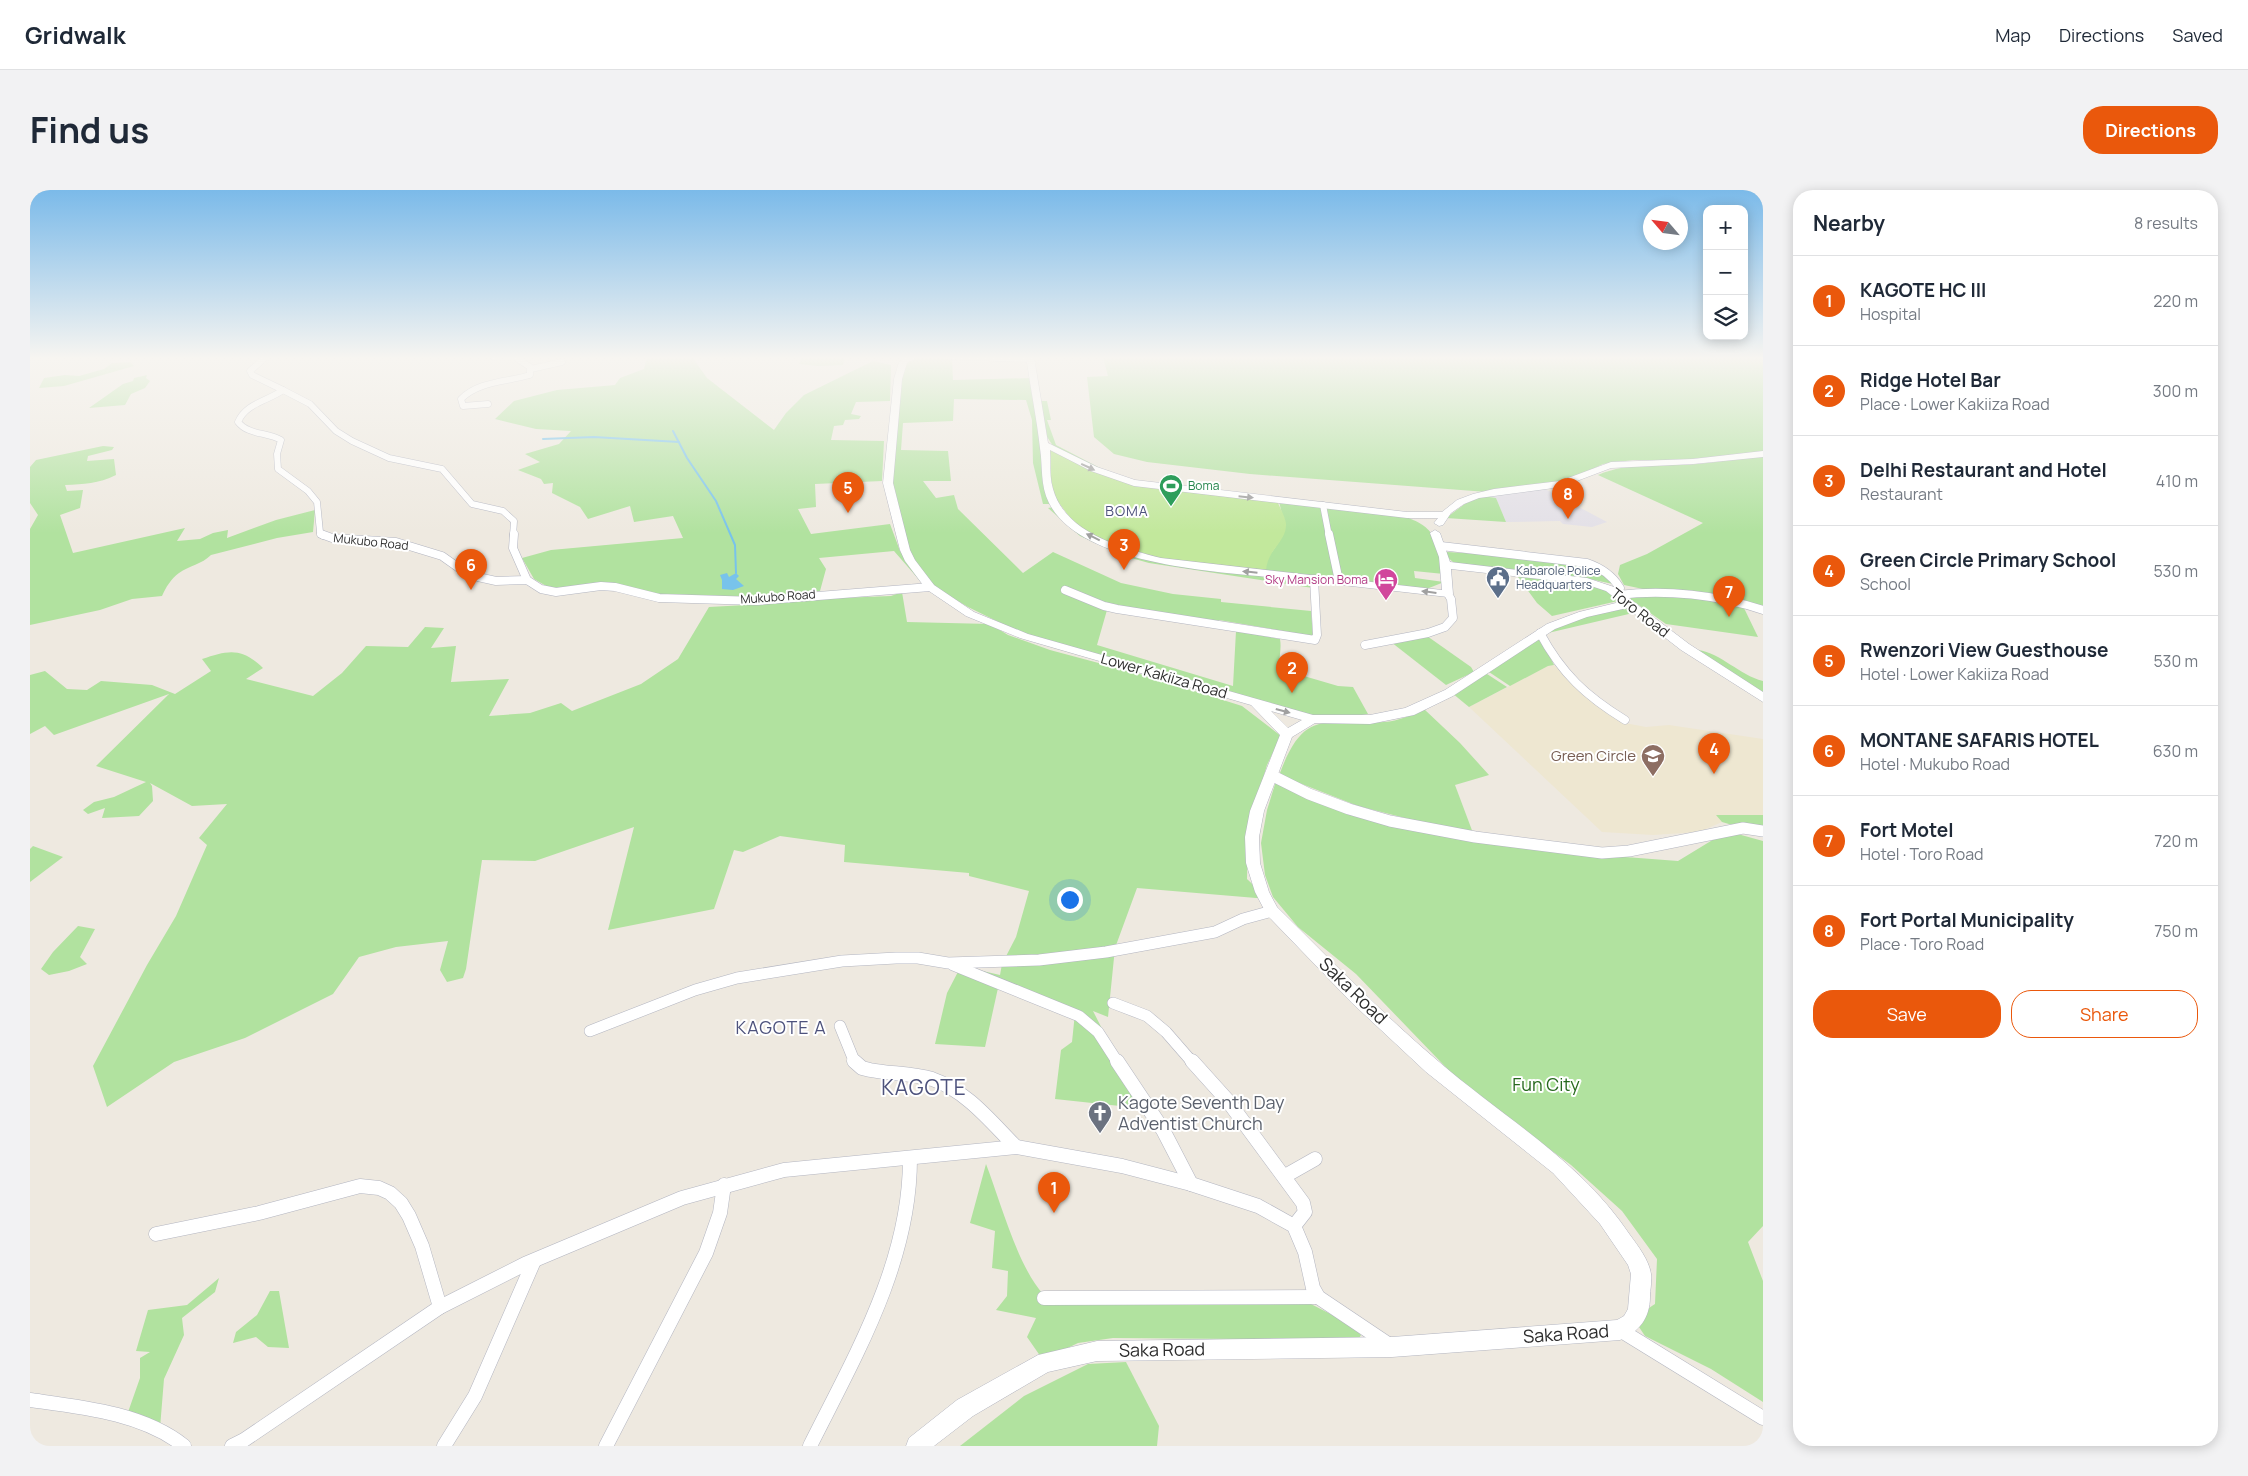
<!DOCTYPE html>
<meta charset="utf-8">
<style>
:root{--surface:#fff;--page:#f2f2f3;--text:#1f2937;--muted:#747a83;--line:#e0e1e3;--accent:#ea580c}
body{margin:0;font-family:Manrope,sans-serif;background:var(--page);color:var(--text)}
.controls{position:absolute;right:15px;top:15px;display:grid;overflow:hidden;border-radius:10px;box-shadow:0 2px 12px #0003}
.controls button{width:45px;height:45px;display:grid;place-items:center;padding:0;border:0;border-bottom:1px solid var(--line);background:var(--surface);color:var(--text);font:25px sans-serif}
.compass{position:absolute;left:1613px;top:15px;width:45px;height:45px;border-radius:50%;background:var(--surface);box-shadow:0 2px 12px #0003;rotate:298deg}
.you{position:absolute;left:1039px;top:709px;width:18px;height:18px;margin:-12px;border:4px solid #fff;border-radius:50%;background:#1a73e8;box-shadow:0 0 0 8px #1a73e833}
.badge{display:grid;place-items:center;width:32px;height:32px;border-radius:50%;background:var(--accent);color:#fff;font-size:16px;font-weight:700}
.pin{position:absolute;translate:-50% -41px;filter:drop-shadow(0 1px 2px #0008)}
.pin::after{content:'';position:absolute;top:26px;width:18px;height:15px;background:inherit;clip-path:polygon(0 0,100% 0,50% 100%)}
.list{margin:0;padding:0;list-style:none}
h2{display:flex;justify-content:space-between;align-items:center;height:65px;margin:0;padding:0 20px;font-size:21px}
h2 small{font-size:16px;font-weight:400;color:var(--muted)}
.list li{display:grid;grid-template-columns:32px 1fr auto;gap:15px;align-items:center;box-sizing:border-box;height:90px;padding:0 20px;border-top:1px solid var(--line)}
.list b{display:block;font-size:19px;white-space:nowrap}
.list p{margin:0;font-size:16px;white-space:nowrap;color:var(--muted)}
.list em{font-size:16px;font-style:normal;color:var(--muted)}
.actions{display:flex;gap:10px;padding:15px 20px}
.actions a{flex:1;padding:11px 0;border:1px solid var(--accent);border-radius:20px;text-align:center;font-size:18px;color:var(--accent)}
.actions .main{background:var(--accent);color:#fff}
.icon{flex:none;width:28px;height:28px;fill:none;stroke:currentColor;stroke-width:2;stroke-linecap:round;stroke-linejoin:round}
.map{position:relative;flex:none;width:1733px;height:1256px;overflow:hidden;border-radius:20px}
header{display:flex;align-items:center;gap:30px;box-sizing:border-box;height:70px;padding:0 25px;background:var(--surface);border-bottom:1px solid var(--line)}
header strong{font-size:24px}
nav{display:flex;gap:28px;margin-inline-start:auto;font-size:18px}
.intro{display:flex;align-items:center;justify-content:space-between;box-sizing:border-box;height:120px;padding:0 30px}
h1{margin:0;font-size:35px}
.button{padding:12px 22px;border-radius:20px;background:var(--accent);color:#fff;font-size:18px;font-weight:700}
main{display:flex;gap:30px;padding:0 30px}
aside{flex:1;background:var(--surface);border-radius:20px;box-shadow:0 2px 12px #0003}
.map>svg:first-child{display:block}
</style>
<header>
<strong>Gridwalk</strong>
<nav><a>Map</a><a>Directions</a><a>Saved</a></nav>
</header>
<div class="intro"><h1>Find us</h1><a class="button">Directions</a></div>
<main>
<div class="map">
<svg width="1733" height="1256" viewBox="0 0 1733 1256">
<rect width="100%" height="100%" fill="#eee9e0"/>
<polygon fill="#e3e0e7" points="1515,299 1577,332 1562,337 1533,334 1530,331 1476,332 1466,308 1453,306"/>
<polygon fill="#eee7d1" points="1524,475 1555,505 1595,533 1616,537 1639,535 1733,549 1733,625 1687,625 1692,632 1669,642 1623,645 1572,642 1439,517 1518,476"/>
<g fill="#b1e29f">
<polygon points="617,167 662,167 677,188 744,240 756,223 774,205 843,171 861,175 860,211 826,212 821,224 831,226 829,229 815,230 813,235 804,236 801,250 854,251 852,291 785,294 786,317 768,319 781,344 860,334 870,361 891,392 864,361 789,368 796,379 790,401 743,405 732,409 639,407 593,396 529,400 518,397 504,389 492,368 521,360 653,348 643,326 604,332 600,316 558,329 550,317 522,303 523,293 514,294 511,289 488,280 510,272 495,264 529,254 541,241 506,239 465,229 484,211 527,200 585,195 590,188 614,179"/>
<polygon points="772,167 815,167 813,175 788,176 769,174"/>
<polygon points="1073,167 1733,167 1733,262 1650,270 1603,270 1573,274 1534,293 1457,302 1220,284 1117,272 1084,264 1064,247 1057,187 1078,186"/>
<path d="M885,168l37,1 1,21 79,-2 21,126h-10l-10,-41 -1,-43 -6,-20 -72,-1 -1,22 -50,2 -2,27 47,1 3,30h-28l13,17 18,-3 4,14 65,64 30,-21 68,31 52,11 48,5v3l90,9 2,25 -94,-16 -1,2 -111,-12 -10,35 136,41 3,-55 44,8c2,11 -2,19 0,30l58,17 15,1 15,27 -19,3 -40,-2 -290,-83 -51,-25 -34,-20 -22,-28 -21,-79 5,-75 9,-42z"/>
<polygon points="100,172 104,176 34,196 9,198 14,188 35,185 49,186 74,179 82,173"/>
<polygon points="117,185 116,188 120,191 115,198 101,204 95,215 59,218 93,194 103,191 104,188"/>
<polygon points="1011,211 1017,211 1021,230 1017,230 1026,255 1091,289 1023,256 1016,245"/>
<path d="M73,256l11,1 -2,3 -24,6 -1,5 27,-2 2,16c-18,9 -32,9 -51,10l2,6 16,-1 -3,18 -20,7 13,38 112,-25 -8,13 23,-2 13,-6 15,-3 -1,8 49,-18 39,-10 -2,22 -36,6 -66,17c-9,9 -22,11 -32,18 -8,6 -13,14 -17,23l-30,3 -32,11 -70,15v-96l8,-14 -8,-12v-36l6,-7z"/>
<path d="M1733,266v150l-44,-10 -76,-7 -19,-4 -6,-11 2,-9 27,-11 56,-31 -105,-48c32,-14 65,-8 99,-11 22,-2 44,-6 66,-8z"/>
<polygon points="1453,306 1466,308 1476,332 1416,328 1440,310"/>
<path d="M1249,311l118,13c41,13 37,22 47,60l-30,-3 1,7 29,4 -15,6 -32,-1 -131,-16 -34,-30 40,11c19,-27 13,-21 7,-51z"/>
<polygon points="1024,317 1053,343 1283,391 1283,398 1119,373 1094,366 1050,346 1018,318"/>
<polygon points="1417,362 1469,365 1553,375 1569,379 1583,394 1550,387 1435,376 1423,372 1416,366"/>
<path d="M1488,387c24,2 87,1 100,24l-66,15 -15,-13z"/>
<path d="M872,402l5,30 83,2 18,11 42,15 97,26 95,30 39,30 -14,29 -19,65 -1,49 21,20 -131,-11 -22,60 -7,69 -15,-6 48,94 -21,1 -65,-7 6,-49 11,-8 3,-29 -77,-25 -13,59 -50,-3 12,-51 14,-27 39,9 2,-11 14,-27 13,-46 -60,-15v-3l-125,-11 1,-17 -65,-9 -37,16 -9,-2 -20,59 -106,21 26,-103 -99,34 -53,-1 -16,109 -3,9 -16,4 -7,-12 8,-29 -52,6 -37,10 -26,37 -88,44 -71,24 -67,45 -14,-41 54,-101 29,-49 31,-71 -8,-7 28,-34 -35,2 -42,-23 2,3 1,15 -14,15 -37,2 3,-10 -17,6 -5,-4 11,-8 20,-5 32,-15 -50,-16 73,-72 -115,41 -9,-9 -15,8v-59l15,-4 22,18 20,1 14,-9 51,4 23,9 36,-23 -9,-12c26,-9 40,-12 61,9l-17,11 67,17 29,-23 24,-27 42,1 17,-20 19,1 -13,20 25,-2 -5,36 58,-3 -20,37 41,-3 31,-10 11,8 69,-27 37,-25 31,-52 57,-3 22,-4 103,-4z"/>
<polygon points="1603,404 1690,410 1713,416 1728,447 1636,434 1600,409"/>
<polygon points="1597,418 1603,423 1518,443 1519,440 1543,430"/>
<polygon points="1397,446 1441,477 1444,482 1416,495 1361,452"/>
<polygon points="1510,447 1524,475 1518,476 1480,496 1459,482"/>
<path d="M1668,460c23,3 41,25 65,31v14z"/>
<polygon points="1457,484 1477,497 1439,517 1422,503"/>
<path d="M1394,519l36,34 29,32 -34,10 18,48 -17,-2 -98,-25 -74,-29 -4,-4c25,-67 47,-47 104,-51 15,-1 27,-7 40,-13z"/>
<path d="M1246,591l74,31 119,29 117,13 92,7 46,-28h10l29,8v385l-15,16 15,39v121l-52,-33 -66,-33 -6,-9c2,-11 6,-17 16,-23l2,-45 -35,-48 -51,-46 -110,-82 -105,-109 -58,-47 -25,-30 -8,-22 -4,-32 6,-33z"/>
<polygon points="1686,625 1733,625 1733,644 1692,632"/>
<polygon points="3,656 33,667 0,692 0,659"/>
<polygon points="48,736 65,739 50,767 57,774 39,781 19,785 11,779 23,762"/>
<path d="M956,974c14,36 32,104 58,131l265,8 39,20 13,12 -3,5 -245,-2 -35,5 -35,17 -16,-23 9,-19 -40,-8 11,-14 1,-25 -16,-3 3,-37 -25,-8z"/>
<polygon points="189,1088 185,1102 152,1128 154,1145 134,1189 130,1238 97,1225 110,1188 110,1168 120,1162 106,1161 118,1120 157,1115"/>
<polygon points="240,1101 249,1101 259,1158 238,1157 226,1147 203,1153 206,1142 227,1125"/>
<polygon points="1096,1172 1129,1236 1127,1256 930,1256 994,1206 1058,1174"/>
</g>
<path fill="#c2e89c" d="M1019,257l71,33 157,20c2,7 10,19 9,26 -1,17 -19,24 -20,45l-104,-11 -28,-6 -47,-21 -13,-10 -24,-32 -3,-28 3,-9z"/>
<polygon fill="#78c3eb" points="697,383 699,387 706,383 709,386 706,389 714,396 703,400 692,399 692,390 690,385"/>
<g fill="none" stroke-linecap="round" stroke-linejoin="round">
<g stroke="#78c3eb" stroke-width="2">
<polyline points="643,241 657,268 686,311 705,355 706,383"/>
<polyline points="513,249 564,247 649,252"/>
</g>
<g stroke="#b3b5c0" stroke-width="7">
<g id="street-far3">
<path d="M236,167l-16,14 2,4 31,15c-15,11 -37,13 -45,32 10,13 29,10 43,18l-4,14 1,15 30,22 9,11 3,30 3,4"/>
<polyline points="464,167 466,167"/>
<polyline points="501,179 532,172"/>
<polyline points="253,200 280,214 306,241 322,251 359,268 412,279 442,314 473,321 484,331 483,346"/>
<path d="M458,214l-25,2 -2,-7c18,-18 46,-17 69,-24v-8l-15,-10"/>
<polyline points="1293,315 1299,346"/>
</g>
</g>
<g stroke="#b3b5c0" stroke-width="9">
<g id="street-far2">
<polyline points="291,344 302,348 366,352 412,366 436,383 448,387 466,391 497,390 511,399 526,402 571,396 585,397 629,408 727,411 900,397"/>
<polyline points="484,344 483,358 497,390"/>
<polyline points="1299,344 1309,391"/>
<path d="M1411,356l146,17c15,5 25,12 33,25l-2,7c48,-6 100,0 145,15"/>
<polyline points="1035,400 1074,416 1087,419 1285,450 1287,445 1284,389"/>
<path d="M1510,443c22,41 46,63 85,87"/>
<polyline points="1335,455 1398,443 1415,437 1423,428 1421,409 1418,404"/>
</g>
</g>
<g stroke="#b3b5c0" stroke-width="12">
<g id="street-far1">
<polyline points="1241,585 1279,604 1319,619 1360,631 1445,647 1572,663 1599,661 1713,638 1733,641"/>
<polyline points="923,775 1049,826 1068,842 1088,873"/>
<polyline points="1083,813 1117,826 1136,842 1163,873"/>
<polyline points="810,836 825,873"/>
<polyline points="560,841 665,800 707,788 812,771 866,768 888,768 918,773 1009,770 1076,762 1185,742 1213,729 1242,721"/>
</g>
</g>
<g stroke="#b3b5c0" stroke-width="15">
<g id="street">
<path d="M824,871l8,7 8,2c20,4 42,3 62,9 35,12 59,43 84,68"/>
<polyline points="1087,871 1133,940 1161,994"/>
<polyline points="1162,871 1198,911 1273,1013 1275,1022 1264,1036"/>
<polyline points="1255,986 1285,969"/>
<polyline points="126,1044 229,1023 330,996 349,998 360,1003 371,1013 379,1026 392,1056 410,1117"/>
<polyline points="1014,1108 1288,1107"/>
<polyline points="1590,1140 1733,1228"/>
<path d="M0,1210c51,7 113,13 154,46"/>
<polyline points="202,1256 214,1250 410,1117 495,1074 652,1008 754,980 986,957 1092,976 1161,994 1228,1016 1264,1036 1275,1062 1283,1098 1288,1107 1358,1154"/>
<polyline points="414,1256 445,1206 504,1071"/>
<polyline points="576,1256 676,1063 690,1023 694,995"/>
<path d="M780,1256c45,-90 100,-183 100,-287"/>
</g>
</g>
<g stroke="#b3b5c0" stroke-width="1">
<path id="secondary" d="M877,167h10l-10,6 -5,16 -9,104 17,67 5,10 19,25 40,27 54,22 285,81h57l35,-7 40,-18 102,-66 32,-12 41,-10 -14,-11 -21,-7 -134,-15 2,25 -5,3c-53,-6 -105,-12 -158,-18 -63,-7 -208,-11 -241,-76 -9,-18 -6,-36 -9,-55 -3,-28 -9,-57 -13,-86l-81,-3 -4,-2h92l14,86 49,24 38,13 272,32h35l15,-12 16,-6 21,-5 66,-8 51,-19 82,-3 70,-8v6l-70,7 -82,4 -50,19 -82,11 -15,6 -13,9 -8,12 -4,1 -5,-3 4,-5h-31l-273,-32 -43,-15 -41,-21c1,13 -1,26 3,39 12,44 69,59 108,69l281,32 -3,-33 -9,-24 5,-3 5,3 10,29 137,16 27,9 75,57 74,48v10l-82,-52 -54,-42 -40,9 -32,12 -102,67 -39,19 -44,9 -55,-1 -23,14 -28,74 -5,26 1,26 9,29 8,15c53,52 104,106 161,154 67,58 142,99 192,174 8,11 19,25 21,39 1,8 -1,16 -1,23 0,21 -11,35 -30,43l-228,17 -295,4 -49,11 -75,44 -39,30h-28l3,-8 48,-38 81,-45 59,-14 295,-4 225,-17 7,-4 4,-7 3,-35 -3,-9 -28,-41 -47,-51 -127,-101 -74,-69 -85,-88 -12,-23 -9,-29 -1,-26 5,-26 30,-76 -29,-30 -231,-67 -54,-22 -40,-27 -21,-28 -5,-11 -17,-67 11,-104 5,-17zM1241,521l31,9 -14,8z"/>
</g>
<use href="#street-far3" stroke="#fff" stroke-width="6"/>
<use href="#street-far2" stroke="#fff" stroke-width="8"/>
<use href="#street-far1" stroke="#fff" stroke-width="11"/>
<use href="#street" stroke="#fff" stroke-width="14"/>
<use href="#secondary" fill="#fff" fill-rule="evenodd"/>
</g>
<defs><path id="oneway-solid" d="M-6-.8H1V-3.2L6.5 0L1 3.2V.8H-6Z" transform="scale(1.25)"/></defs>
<g fill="#a0a0a0">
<use href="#oneway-solid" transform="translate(1058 277) rotate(25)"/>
<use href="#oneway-solid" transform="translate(1216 307) rotate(6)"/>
<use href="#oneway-solid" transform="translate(1063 347) rotate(-154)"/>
<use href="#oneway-solid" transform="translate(1220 382) rotate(-174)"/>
<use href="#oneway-solid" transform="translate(1399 402) rotate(-173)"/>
<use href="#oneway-solid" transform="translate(1253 521) rotate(15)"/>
</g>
<linearGradient id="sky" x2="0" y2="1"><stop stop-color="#7bbae9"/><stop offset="0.49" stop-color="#f7f5f1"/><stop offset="1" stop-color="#f7f5f1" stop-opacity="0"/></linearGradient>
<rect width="1733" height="343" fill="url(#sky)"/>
<defs>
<g id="stadium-pin" transform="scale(1.25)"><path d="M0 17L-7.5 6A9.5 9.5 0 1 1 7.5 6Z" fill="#2e9e5b" stroke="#fff"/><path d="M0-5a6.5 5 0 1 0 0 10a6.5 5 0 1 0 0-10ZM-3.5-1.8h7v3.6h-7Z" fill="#fff"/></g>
<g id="civic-pin" transform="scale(1.25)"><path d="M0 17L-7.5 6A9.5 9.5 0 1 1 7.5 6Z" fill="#5c6f8a" stroke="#fff"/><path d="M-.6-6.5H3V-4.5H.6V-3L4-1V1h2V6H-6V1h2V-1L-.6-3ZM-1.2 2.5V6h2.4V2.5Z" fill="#fff"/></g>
<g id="hotel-pin" transform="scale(1.25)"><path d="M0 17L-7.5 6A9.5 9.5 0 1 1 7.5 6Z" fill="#d1479c" stroke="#fff"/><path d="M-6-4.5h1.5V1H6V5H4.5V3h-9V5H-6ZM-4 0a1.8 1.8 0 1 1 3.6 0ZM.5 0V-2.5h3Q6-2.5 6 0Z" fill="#fff"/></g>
<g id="school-pin" transform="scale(1.25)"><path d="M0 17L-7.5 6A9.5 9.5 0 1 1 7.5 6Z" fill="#8d6e63" stroke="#fff"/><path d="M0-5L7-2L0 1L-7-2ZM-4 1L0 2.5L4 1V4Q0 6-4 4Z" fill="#fff"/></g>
<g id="church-pin" transform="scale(1.25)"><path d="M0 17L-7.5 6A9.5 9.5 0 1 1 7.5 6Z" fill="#6b7280" stroke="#fff"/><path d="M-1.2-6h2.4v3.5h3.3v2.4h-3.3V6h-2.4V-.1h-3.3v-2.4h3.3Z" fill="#fff"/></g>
</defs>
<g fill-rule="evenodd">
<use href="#stadium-pin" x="1141" y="296"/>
<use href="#civic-pin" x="1468" y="388"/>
<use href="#hotel-pin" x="1356" y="390"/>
<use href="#school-pin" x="1623" y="566"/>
<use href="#church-pin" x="1070" y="923"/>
</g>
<g text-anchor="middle" stroke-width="4" stroke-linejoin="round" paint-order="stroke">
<g font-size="12" fill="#27864d" stroke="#fff" text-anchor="start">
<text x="1158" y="300">Boma</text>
</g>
<g font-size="12" fill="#2d2d2d" stroke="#fff">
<text transform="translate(341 352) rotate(6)" y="4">Mukubo Road</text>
<text transform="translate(748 407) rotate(-4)" y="4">Mukubo Road</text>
</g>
<g font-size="12" fill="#4e5e75" stroke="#fff" text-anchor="start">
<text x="1486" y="385">Kabarole Police<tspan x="1486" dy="14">Headquarters</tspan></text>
</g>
<g font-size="12" fill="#b23c85" stroke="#fff" text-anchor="end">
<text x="1338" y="394">Sky Mansion Boma</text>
</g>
<g font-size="14" letter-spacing="1" fill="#4e537d" stroke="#fff">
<text x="1097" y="326">BOMA</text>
</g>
<g font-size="15" fill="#2d2d2d" stroke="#fff">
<text transform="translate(1610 423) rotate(38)" y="5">Toro Road</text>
<text transform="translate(1134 486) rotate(16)" y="5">Lower Kakiiza Road</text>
</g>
<g font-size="15" fill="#785e54" stroke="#fff" text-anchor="end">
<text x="1606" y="571">Green Circle</text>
</g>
<g font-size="18" fill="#2d2d2d" stroke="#fff">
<text transform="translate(1323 801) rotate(44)" y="6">Saka Road</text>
<text transform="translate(1536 1144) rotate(-4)" y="6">Saka Road</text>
<text transform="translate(1132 1160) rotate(-1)" y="6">Saka Road</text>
</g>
<g font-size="18" letter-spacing="1" fill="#4e537d" stroke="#fff">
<text x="751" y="844">KAGOTE A</text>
</g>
<g font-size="18" fill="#27691e" stroke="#fff">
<text x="1516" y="901">Fun City</text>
</g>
<g font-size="18" fill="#5b616d" stroke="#fff" text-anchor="start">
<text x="1088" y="919">Kagote Seventh Day<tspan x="1088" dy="21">Adventist Church</tspan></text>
</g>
<g font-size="21" letter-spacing="1" fill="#4e537d" stroke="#fff">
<text x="894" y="905">KAGOTE</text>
</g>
</g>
</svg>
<div class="controls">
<button>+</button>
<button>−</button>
<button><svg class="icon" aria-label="layers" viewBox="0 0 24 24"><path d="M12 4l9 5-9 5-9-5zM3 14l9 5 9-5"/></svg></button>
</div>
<svg class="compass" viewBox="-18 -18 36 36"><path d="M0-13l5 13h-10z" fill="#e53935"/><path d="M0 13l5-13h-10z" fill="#747a83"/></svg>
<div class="you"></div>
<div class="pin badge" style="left:1024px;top:1023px">1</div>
<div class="pin badge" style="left:1262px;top:503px">2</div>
<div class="pin badge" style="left:1094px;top:380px">3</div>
<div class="pin badge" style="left:1684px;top:584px">4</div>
<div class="pin badge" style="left:818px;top:323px">5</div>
<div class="pin badge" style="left:441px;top:400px">6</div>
<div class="pin badge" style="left:1699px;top:427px">7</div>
<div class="pin badge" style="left:1538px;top:329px">8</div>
</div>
<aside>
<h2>Nearby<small>8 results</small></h2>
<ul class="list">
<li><span class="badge">1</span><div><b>KAGOTE HC III</b><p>Hospital</p></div><em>220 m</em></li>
<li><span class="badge">2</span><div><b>Ridge Hotel Bar</b><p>Place · Lower Kakiiza Road</p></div><em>300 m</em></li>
<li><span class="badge">3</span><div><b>Delhi Restaurant and Hotel</b><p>Restaurant</p></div><em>410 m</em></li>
<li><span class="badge">4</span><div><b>Green Circle Primary School</b><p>School</p></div><em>530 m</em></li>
<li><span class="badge">5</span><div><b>Rwenzori View Guesthouse</b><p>Hotel · Lower Kakiiza Road</p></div><em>530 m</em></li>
<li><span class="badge">6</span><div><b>MONTANE SAFARIS HOTEL</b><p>Hotel · Mukubo Road</p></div><em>630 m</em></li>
<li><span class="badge">7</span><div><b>Fort Motel</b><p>Hotel · Toro Road</p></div><em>720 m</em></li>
<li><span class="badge">8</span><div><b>Fort Portal Municipality</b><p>Place · Toro Road</p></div><em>750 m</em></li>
</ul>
<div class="actions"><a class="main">Save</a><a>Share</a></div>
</aside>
</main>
